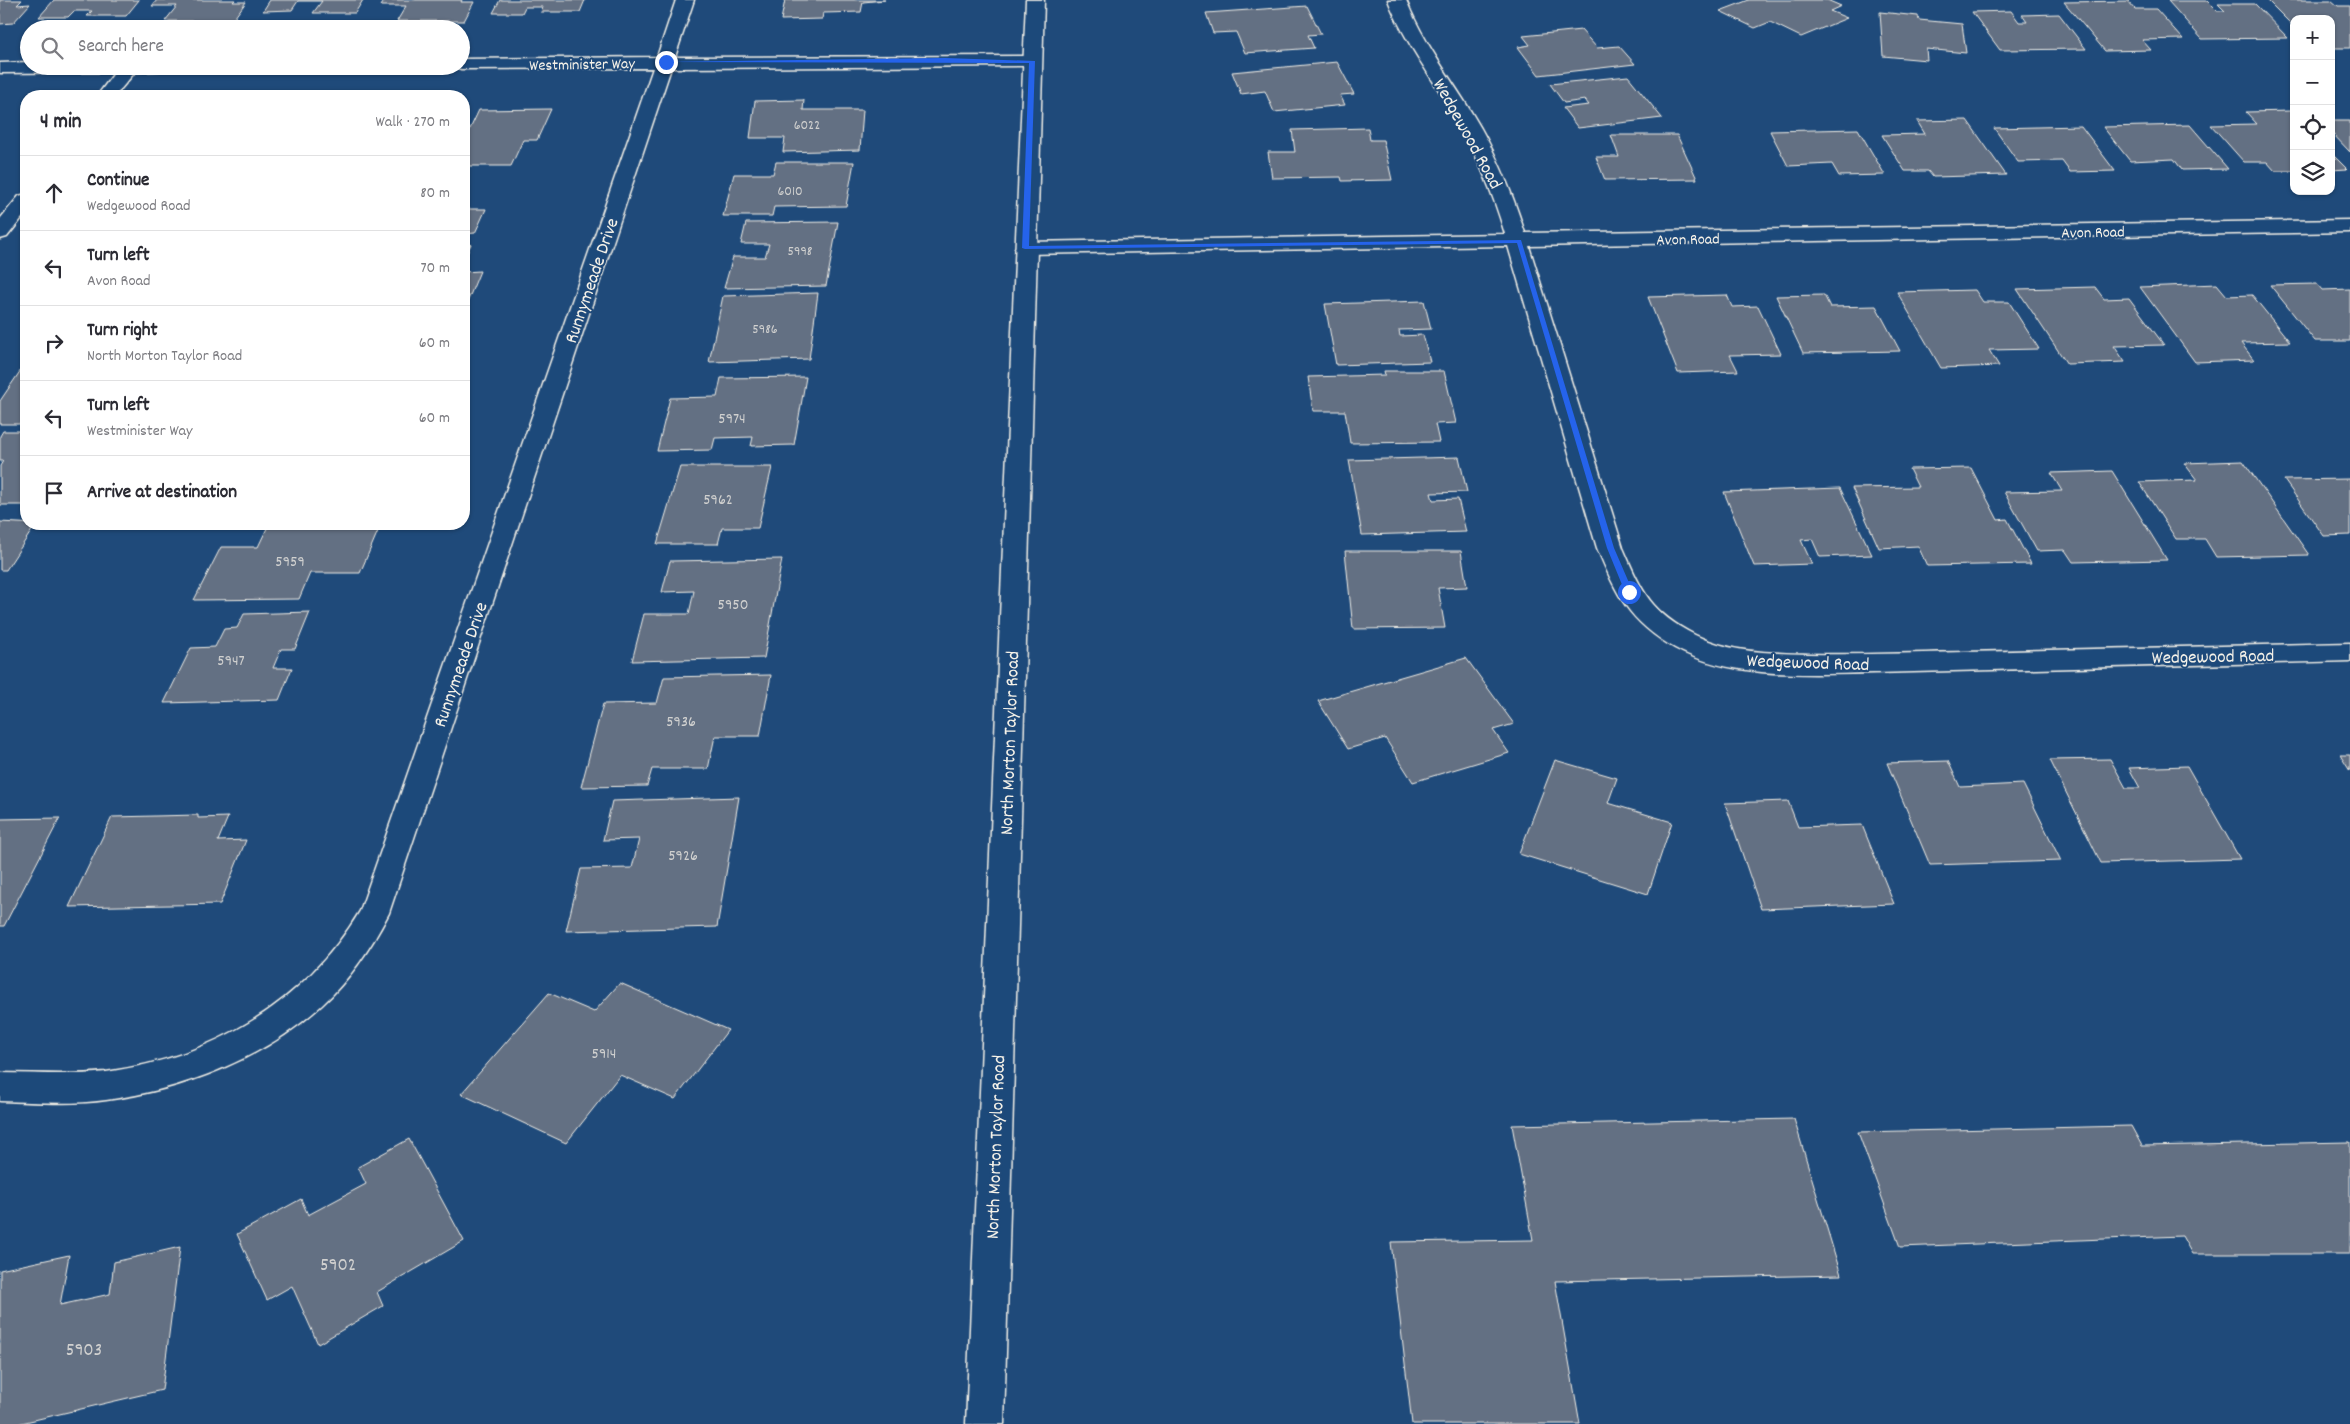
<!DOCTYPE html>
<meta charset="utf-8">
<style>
:root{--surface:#fff;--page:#f7f7f7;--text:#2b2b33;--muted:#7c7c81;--line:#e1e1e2}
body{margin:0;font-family:Dekko,sans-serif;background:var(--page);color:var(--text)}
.controls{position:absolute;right:15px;top:15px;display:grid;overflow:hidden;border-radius:10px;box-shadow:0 1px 4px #0004}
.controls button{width:45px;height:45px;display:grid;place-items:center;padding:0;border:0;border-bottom:1px solid var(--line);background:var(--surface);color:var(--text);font:25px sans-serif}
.stop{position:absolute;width:15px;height:15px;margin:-11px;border:4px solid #2563eb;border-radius:50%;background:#fff}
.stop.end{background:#2563eb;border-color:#fff;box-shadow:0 1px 5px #0008}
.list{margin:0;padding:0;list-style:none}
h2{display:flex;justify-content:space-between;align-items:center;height:65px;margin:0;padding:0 20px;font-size:21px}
h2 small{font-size:16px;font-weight:400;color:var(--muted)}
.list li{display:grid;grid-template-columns:32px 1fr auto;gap:15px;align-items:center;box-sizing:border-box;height:75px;padding:0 20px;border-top:1px solid var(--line)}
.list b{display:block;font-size:19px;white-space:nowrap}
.list p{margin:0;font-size:16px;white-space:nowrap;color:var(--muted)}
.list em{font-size:16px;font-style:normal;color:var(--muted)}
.icon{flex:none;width:28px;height:28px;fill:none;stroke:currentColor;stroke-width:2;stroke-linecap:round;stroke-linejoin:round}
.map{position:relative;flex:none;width:2350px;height:1424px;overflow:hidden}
.search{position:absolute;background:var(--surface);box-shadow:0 1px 4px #0004;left:20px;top:20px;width:450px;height:55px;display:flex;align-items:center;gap:12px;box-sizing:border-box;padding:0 18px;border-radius:28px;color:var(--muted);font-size:19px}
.panel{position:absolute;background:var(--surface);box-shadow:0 1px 4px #0004;left:20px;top:90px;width:450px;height:440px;border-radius:20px}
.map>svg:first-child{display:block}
</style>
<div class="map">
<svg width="2350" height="1424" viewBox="0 0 2350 1424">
<rect width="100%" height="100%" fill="#1f4a7a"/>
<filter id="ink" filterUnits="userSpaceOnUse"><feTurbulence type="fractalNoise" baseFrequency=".02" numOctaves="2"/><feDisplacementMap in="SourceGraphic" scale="10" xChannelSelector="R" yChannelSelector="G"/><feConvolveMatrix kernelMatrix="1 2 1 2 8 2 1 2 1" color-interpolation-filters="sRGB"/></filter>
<g filter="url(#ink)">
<g fill="#646f83" stroke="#f4f1e8">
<polygon points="0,0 22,0 17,5 30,4 13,23 0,24"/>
<polygon points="54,0 139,0 126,16 87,16 92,11 74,11 68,17 39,17"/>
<polygon points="157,0 235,0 233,2 246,2 232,21 165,21 177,6 152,6"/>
<polygon points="270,0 363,0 355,13 313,13 322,1 298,1 292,10 263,11"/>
<polygon points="385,0 462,0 461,2 474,2 464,21 397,21 406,6 381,6"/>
<polygon points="500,0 585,0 580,12 541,12 543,7 525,7 522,13 493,13"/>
<polygon points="785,0 885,0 863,2 861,12 823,13 822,19 781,20"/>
<polygon points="1749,0 1827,0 1841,6 1830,11 1847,18 1801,37 1770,22 1755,28 1720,11"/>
<polygon points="2267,0 2331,0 2338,6 2350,6 2350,48 2331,48 2331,19 2294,19 2294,27"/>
<polygon points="2128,1 2135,9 2156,9 2183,39 2142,40 2151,50 2105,51 2064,2"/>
<polygon points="2168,1 2207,1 2217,11 2225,11 2218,4 2255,4 2288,38 2202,39"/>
<polygon points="1307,6 1321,34 1308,35 1314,48 1245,53 1236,32 1213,33 1206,13"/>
<polygon points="2011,11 2019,22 2027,22 2022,15 2059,14 2086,49 2000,50 1972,12"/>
<polygon points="1880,12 1918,16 1919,20 1962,24 1966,53 1926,49 1927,60 1883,56"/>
<polygon points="1581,30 1597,48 1619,46 1635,64 1539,75 1518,47 1530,45 1523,36"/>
<polygon points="1337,62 1354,94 1340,95 1345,105 1274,112 1265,91 1241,94 1232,72"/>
<polygon points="1628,76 1662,118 1578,128 1563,108 1589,105 1585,100 1564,103 1550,84"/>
<polygon points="804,100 803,110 863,110 860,150 783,152 785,138 750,138 755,101"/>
<polygon points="551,109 537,140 523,140 511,166 464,166 464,129 470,129 479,110"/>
<polygon points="2291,111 2294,114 2294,171 2275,171 2267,162 2244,162 2211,125 2257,124 2246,112"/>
<polygon points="1967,120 2006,175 1933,177 1928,171 1905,171 1882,135 1925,134 1917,121"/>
<polygon points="2331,121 2350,121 2350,152 2331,132"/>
<polygon points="2190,125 2228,169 2182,170 2174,159 2130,161 2103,127"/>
<polygon points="2081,126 2115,171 2070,172 2062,161 2018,162 1994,128"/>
<polygon points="1368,128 1370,140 1383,140 1392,180 1342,181 1341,177 1272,178 1268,152 1295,152 1292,130"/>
<polygon points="1858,129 1885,175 1839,176 1832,164 1788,166 1770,131"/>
<polygon points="1611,135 1677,135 1697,179 1605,180 1596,157 1619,157"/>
<polygon points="2331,153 2347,169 2331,170"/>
<polygon points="776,162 854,162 846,206 774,207 772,216 723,216 734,174 773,174"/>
<polygon points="464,209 486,209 475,233 464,234"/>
<polygon points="838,222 826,286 724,288 733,257 765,257 769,244 741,244 746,223"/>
<polygon points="471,244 464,261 464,245"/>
<polygon points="480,271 464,310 464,272"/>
<polygon points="2217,284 2227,296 2252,295 2290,342 2241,343 2254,360 2195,362 2140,287"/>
<polygon points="2317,284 2322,290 2350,289 2350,341 2315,341 2270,285"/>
<polygon points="2095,287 2104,299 2129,298 2164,345 2114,346 2125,362 2067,364 2017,289"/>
<polygon points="1975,290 1983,302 2009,302 2039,349 1989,350 1999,366 1941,368 1897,292"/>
<polygon points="818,293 809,359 709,362 723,296"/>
<polygon points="1727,295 1732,307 1758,306 1781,354 1730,355 1738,371 1678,373 1648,297"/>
<polygon points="1824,295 1830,307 1876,306 1900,351 1803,353 1776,296"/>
<polygon points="1424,301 1431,329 1399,330 1400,336 1423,335 1430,362 1336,365 1325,304"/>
<polygon points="21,370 26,370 26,424 0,424 0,401"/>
<polygon points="1384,371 1444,371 1456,423 1435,424 1439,442 1350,443 1345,411 1313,411 1308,377 1385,375"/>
<polygon points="806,377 794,445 751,446 753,437 715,438 712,450 657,451 670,398 717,397 721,378"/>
<polygon points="3,431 26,431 26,505 0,505 0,466 3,461 0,461 0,436"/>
<polygon points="1459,457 1467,492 1431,493 1433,500 1458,499 1466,532 1362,535 1349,460"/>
<polygon points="2243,461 2309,555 2216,557 2205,539 2176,539 2139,482 2197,480 2184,463"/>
<polygon points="680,467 772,467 758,528 722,528 718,544 657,544"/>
<polygon points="1971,468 1998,520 2007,519 2031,564 1927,566 1918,546 1879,548 1852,488 1918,487 1909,469"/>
<polygon points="2112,471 2167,560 2073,562 2065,550 2037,551 2004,492 2062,491 2051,473"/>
<polygon points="2350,479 2350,535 2324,536 2284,480"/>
<polygon points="1840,488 1872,555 1820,557 1812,539 1801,540 1812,564 1754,566 1724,492"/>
<polygon points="0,522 36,524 6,570 0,570"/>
<polygon points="269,524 381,524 360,573 310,573 299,599 194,600 221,547 258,547"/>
<polygon points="1345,551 1461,551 1467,587 1438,588 1445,628 1353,629"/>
<polygon points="782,559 764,658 632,661 644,614 689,614 694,591 662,592 670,561"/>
<polygon points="310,612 295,649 281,649 273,668 292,668 279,700 164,703 191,648 215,647 224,629 237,628 244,614"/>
<polygon points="1466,658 1514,724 1493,730 1509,753 1413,782 1385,738 1348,749 1318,701"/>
<polygon points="771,675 760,736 715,736 708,769 652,769 647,786 581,787 603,704 657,703 664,677"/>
<polygon points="2340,755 2350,755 2350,771"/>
<polygon points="2110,759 2126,788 2140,788 2129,768 2187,766 2240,859 2101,863 2050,760"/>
<polygon points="1555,760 1617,778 1608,803 1672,822 1648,894 1519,854"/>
<polygon points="1948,761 1960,787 2023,784 2061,861 1930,865 1887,763"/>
<polygon points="739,797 717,927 566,931 581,869 632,868 639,839 603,840 612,801"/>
<polygon points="1788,801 1798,827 1862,825 1894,904 1761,909 1725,803"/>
<polygon points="198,815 198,818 228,817 218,841 246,840 220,904 69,907 112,817"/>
<polygon points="60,818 4,926 0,926 0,819"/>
<polygon points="620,983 728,1030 675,1099 620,1075 566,1143 461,1094 549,993 594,1012"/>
<polygon points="1794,1119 1841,1275 1555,1281 1580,1424 1412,1424 1391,1242 1533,1240 1512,1125"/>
<polygon points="2131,1126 2142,1146 2350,1142 2350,1254 2192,1254 2182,1236 1900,1247 1858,1132"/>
<polygon points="409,1139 464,1241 377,1292 383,1306 318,1344 292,1286 267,1300 237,1234 301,1199 308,1215 366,1184 358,1167"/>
<polygon points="180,1247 162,1390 17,1424 0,1424 0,1270 69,1255 60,1305 110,1294 114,1262"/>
</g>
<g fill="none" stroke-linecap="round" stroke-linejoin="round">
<g stroke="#f4f1e8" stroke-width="3">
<g id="street">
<path d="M676,0h18l-19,57 357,-1 6,1 3,4 -3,4 -6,1 -361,2 -282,845c-17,33 -39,66 -67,92 -57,53 -139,85 -216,95 -35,5 -71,2 -106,1v-28c35,0 71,3 106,-1 108,-15 198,-68 254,-161l293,-843 -192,1 -8,-3h8v-7l196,-2z"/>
<path d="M1388,0h18c17,42 44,77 67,115 23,37 39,77 52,118l825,-13v12l-821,14 94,302c19,44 27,64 72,87 36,18 75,18 114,19 52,1 104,-1 156,-2 128,-3 257,-6 385,-9v18c-119,3 -238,6 -358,9 -39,1 -78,2 -118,3 -64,1 -140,7 -199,-25 -47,-27 -58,-53 -78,-100l-89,-302 -483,8 -7,-2 -3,-4 3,-4 7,-2 480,-8c-12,-41 -28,-80 -50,-117 -22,-39 -50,-74 -67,-117z"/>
<polygon points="29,62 29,66 173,66 170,70 135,72 115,96 97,96 115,72 0,73 0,63"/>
<polygon points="26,194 26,213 7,237 0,239 0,219 19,196"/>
</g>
</g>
<g stroke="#f4f1e8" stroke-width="3">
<polygon id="secondary" points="1026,0 1044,0 1004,1424 966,1424"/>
</g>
<use href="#street" fill="#1f4a7a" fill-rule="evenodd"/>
<use href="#secondary" fill="#1f4a7a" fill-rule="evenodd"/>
</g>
</g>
<polygon fill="#2563eb" points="945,58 1035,61 1029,246 1521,240 1614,548 1633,592 1632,594 1625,592 1607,548 1517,243 1025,249 1022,248 1029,63 663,62"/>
<g text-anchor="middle" stroke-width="4" stroke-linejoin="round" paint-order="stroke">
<g font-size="14" fill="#d0d0cf">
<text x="807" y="129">6022</text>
<text x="790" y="195">6010</text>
<text x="800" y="255">5998</text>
<text x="765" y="333">5986</text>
</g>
<g font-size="16" fill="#f4f1e8" stroke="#1f4a7a">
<text transform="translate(582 63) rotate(-1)" y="6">Westminister Way</text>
<text transform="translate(2093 231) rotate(-1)" y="6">Avon Road</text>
<text transform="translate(1688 238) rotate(-1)" y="6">Avon Road</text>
</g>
<g font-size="16" fill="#d0d0cf">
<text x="732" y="423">5974</text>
<text x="718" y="504">5962</text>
<text x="290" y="566">5959</text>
<text x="733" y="609">5950</text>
<text x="231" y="665">5947</text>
<text x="681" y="726">5936</text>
<text x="683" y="860">5926</text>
<text x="604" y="1058">5914</text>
</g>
<g font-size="19" fill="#f4f1e8" stroke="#1f4a7a">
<text transform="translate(1469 133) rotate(61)" y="7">Wedgewood Road</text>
<text transform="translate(590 280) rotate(-71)" y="7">Runnymeade Drive</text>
<text transform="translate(2213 655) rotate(-1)" y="7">Wedgewood Road</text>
<text transform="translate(1808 661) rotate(2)" y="7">Wedgewood Road</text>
<text transform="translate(459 664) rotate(-71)" y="7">Runnymeade Drive</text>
<text transform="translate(1008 743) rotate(-88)" y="7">North Morton Taylor Road</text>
<text transform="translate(994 1147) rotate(-88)" y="7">North Morton Taylor Road</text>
</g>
<g font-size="19" fill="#d0d0cf">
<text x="338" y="1270">5902</text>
<text x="84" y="1355">5903</text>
</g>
</g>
</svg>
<div class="controls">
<button>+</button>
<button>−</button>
<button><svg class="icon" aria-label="locate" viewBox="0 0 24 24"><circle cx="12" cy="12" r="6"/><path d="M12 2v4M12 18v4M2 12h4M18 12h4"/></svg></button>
<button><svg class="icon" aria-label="layers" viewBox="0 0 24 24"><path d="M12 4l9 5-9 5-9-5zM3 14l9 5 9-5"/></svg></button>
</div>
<div class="stop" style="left:1629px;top:592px"></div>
<div class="stop end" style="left:666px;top:62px"></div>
<div class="search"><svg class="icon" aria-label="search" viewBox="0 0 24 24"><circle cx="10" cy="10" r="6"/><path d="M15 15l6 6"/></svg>Search here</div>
<section class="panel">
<h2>4 min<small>Walk · 270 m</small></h2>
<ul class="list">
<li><svg class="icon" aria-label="ahead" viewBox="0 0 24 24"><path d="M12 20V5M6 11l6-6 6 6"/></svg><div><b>Continue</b><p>Wedgewood Road</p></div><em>80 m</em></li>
<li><svg class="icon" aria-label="left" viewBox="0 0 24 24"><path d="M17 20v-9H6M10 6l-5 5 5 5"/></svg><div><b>Turn left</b><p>Avon Road</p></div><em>70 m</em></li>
<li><svg class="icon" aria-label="right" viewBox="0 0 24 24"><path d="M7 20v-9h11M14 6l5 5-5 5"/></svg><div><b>Turn right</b><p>North Morton Taylor Road</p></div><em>60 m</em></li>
<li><svg class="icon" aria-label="left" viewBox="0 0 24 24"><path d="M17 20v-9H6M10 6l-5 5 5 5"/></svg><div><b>Turn left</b><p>Westminister Way</p></div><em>60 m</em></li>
<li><svg class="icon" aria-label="arrive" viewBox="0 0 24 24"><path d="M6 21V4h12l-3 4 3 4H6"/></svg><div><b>Arrive at destination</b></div></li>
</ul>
</section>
</div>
